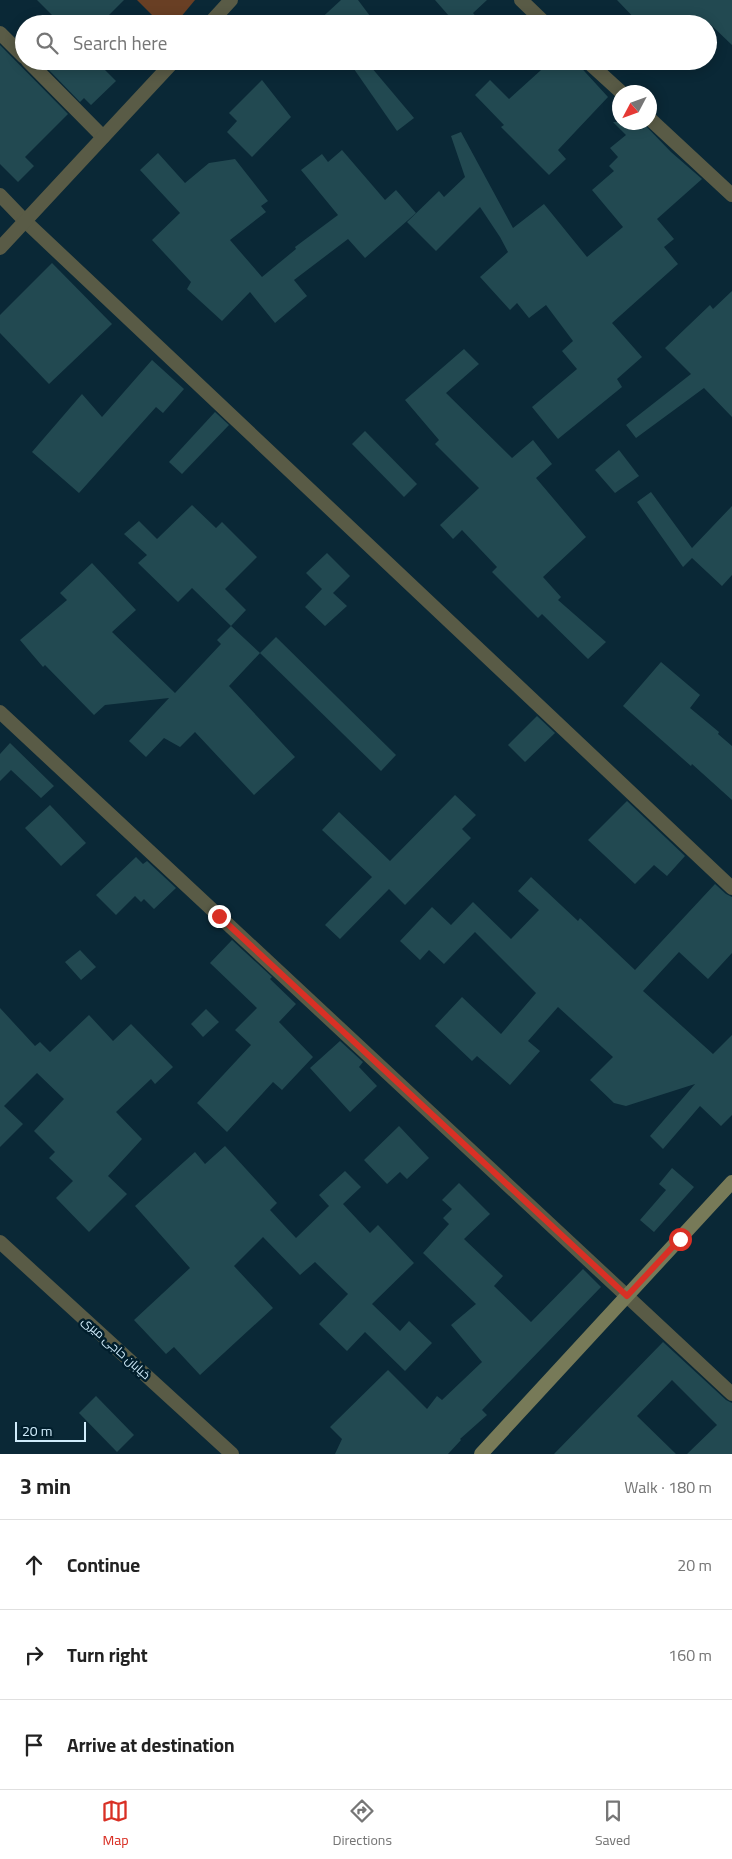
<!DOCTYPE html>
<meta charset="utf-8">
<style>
:root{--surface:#fff;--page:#f6f6f6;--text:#222;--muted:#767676;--line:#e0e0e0;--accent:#d93025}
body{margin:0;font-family:Georgia,Cairo,serif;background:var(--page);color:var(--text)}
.compass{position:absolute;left:612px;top:85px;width:45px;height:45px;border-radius:50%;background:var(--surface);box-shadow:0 2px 12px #0003;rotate:229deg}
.scale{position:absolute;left:15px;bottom:12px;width:71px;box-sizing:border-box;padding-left:5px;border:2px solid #d0ecfb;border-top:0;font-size:14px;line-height:18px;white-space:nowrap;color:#d0ecfb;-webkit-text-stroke:4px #011e2c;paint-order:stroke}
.stop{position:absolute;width:15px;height:15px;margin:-11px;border:4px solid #d93025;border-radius:50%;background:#fff}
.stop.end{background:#d93025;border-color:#fff;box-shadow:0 1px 5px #0008}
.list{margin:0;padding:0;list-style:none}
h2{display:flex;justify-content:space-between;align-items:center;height:65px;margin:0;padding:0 20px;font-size:21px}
h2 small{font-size:16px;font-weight:400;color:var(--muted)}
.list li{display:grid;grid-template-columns:32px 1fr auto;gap:15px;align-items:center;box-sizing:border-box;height:90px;padding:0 20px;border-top:1px solid var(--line)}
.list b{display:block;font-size:19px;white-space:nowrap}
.list em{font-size:16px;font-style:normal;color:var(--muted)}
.icon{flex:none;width:28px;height:28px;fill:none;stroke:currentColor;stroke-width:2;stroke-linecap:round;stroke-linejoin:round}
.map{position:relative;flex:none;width:732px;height:1454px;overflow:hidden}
.search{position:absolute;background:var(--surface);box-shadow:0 2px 12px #0003;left:15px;right:15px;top:15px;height:55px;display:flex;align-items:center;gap:12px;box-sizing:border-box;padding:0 18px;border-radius:28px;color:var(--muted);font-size:19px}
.sheet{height:335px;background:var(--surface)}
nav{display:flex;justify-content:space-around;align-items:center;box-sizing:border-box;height:70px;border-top:1px solid var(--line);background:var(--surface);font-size:14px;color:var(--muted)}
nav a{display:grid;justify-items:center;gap:2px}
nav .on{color:var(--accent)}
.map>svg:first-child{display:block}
</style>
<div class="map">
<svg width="732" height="1454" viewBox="0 0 732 1454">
<rect width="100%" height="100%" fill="#0a2836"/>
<polygon fill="#693f24" points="137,0 195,0 175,24 161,24"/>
<g fill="#224951">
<polygon points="37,0 124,0 100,24 61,24"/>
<polygon points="341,0 358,0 376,24 315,24"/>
<polygon points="435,0 487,0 473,13 482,24 456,24"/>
<polygon points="617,0 732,0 732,45 710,24 640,24"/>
<polygon points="0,45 68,114 25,157 34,166 18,182 0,164"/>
<polygon points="51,61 96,61 116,81 91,105 84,98 80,102 46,67"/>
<polygon points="364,61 366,61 414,118 397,131 354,69"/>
<polygon points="551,61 575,61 608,97 558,150 566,159 549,175 501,127 504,125 475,95 490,80 509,99"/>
<polygon points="262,80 291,117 252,157 227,132 237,121 229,113"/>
<polygon points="613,122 642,122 671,152 702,179 657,219 674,239 664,247 678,264 612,323 642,357 617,379 622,387 558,439 532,407 577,369 562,351 573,341 546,305 529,318 517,303 510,310 480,277 508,252 500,237 480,207 436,251 407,222 439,191 444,197 465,177 451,136 461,132 513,228 544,204 587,257 623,227 592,190 614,171 609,166 618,157 610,148 626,135"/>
<polygon points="342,150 385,200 396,190 416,213 365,258 348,239 294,280 307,296 275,323 250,292 222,321 187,289 191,282 152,240 180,213 140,170 158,153 185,183 209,163 235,159 268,201 261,206 266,212 230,240 262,277 296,249 295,247 338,215 301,170 322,154 328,162"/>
<polygon points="52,263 112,324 49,384 0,333 0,315"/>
<polygon points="732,291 732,417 704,388 636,438 626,425 691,374 665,348 710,305 713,309"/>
<polygon points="464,349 479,364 446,393 512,458 533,440 552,464 536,478 586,537 543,577 561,597 558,600 606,642 588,659 542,614 538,618 492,572 497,567 462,530 453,539 440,525 479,488 435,444 439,440 405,400"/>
<polygon points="152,360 184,389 163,413 156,407 79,493 32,452 82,394 102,417"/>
<polygon points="215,412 229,425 182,474 169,462"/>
<polygon points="365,431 417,484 404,497 352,444"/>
<polygon points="619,450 639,476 615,493 595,470"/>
<polygon points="651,492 692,548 732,506 732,575 722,586 692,558 683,567 637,502"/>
<polygon points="192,505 216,528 222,522 257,557 225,589 246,610 231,626 192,588 178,602 138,563 147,555 124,534 139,521 157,539"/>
<polygon points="327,553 350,576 333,593 347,606 325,626 305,607 322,589 306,573"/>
<polygon points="92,563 136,610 112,632 175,693 221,644 217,640 231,626 260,653 229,686 295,757 254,795 195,732 180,747 164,738 146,757 129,741 169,698 105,705 94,715 45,665 43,667 20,640 67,600 60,593"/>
<polygon points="276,637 396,755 381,771 260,653"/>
<polygon points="661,662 700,695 690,708 719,732 718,734 732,746 732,800 692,764 691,766 623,706"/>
<polygon points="537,716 555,733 525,762 508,745"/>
<polygon points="10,743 54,786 41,798 11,770 0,781 0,754"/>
<polygon points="455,795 476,815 462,829 471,838 405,905 389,889 340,939 325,925 372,877 322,830 339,812 390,861"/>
<polygon points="627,801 685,856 667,876 654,865 635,884 588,840"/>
<polygon points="50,805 86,843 61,866 25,828"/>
<polygon points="136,857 143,864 147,861 176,888 154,909 144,899 141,902 135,896 116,915 96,895"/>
<polygon points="531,877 578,921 580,918 635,970 715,884 726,894 732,897 732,953 708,979 679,952 643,991 713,1054 732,1035 732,1115 721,1126 700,1106 663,1149 650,1136 695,1084 626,1106 614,1103 590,1080 613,1057 558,1007 528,1041 540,1051 510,1085 477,1056 472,1061 435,1026 462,997 501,1034 536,993 475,932 444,964 429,950 420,960 400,941 432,907 451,925 473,902 511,939 539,910 518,891"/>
<polygon points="232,940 272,977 270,979 296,1004 279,1022 313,1057 282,1090 273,1082 227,1132 197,1103 251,1045 235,1030 257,1008 210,963"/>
<polygon points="80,950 96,967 81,980 65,962"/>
<polygon points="0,1008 35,1046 40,1042 50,1052 89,1015 113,1041 131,1024 173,1067 155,1084 151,1079 116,1112 142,1139 108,1176 127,1194 89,1232 56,1198 73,1181 49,1158 55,1152 34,1131 64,1099 37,1073 4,1106 23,1124 0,1147"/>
<polygon points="206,1009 219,1022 203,1037 191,1024"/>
<polygon points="340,1041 363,1062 359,1067 377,1086 350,1112 310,1068"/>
<polygon points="399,1126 429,1158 407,1179 400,1172 387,1184 364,1160"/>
<polygon points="225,1146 277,1203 270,1210 296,1238 329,1206 319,1195 345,1171 361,1187 343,1204 370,1233 378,1225 414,1263 372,1304 400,1331 409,1321 432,1343 405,1371 365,1332 347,1351 319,1324 348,1294 315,1262 300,1275 263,1237 234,1266 273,1308 200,1375 174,1347 166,1354 134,1320 190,1268 135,1206 195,1152 205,1164"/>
<polygon points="672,1168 694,1187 654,1232 640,1220 666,1190 659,1184"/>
<polygon points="459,1183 490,1214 464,1239 503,1276 494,1286 531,1322 583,1269 601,1287 482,1410 487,1415 460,1439 461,1440 448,1454 335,1454 342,1439 330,1427 388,1370 427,1409 437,1396 442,1400 482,1362 451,1325 476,1304 423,1253 449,1224 443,1218 452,1209 442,1200"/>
<polygon points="663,1342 726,1400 732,1403 732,1454 687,1454 717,1425 672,1380 637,1416 676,1454 554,1454"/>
<polygon points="96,1396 134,1435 117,1452 79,1413"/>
</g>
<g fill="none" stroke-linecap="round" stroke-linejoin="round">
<g stroke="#595b46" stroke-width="14">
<polyline points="521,0 546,24"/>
<polyline points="209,24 231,0"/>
<polyline points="0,33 24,57"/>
<polyline points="28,61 103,137"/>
<polyline points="587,61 621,92"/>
<polyline points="650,119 732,195"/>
<polyline points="0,195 25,221 732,888"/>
<polyline points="0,248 174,61"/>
<polyline points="0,712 732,1394"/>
<polyline points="0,1242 232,1454"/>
</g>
<polyline stroke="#777a58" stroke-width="14" points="481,1454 732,1182"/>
</g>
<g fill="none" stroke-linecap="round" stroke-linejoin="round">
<polyline stroke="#d93025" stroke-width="6" points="219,916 627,1296 680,1239"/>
</g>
<g text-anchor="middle" stroke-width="5" stroke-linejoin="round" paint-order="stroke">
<g font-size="12" fill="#d0ecfb" stroke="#011e2c">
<text transform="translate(116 1348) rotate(42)" y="4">خیابان حاجی میری</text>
</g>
</g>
</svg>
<svg class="compass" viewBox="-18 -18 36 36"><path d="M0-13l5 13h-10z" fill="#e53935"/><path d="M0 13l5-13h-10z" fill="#767676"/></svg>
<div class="scale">20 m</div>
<div class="stop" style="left:680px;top:1239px"></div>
<div class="stop end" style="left:219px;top:916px"></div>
<div class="search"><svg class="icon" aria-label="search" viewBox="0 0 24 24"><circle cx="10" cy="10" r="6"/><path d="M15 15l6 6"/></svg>Search here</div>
</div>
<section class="sheet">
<h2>3 min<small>Walk · 180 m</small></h2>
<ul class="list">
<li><svg class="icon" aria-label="ahead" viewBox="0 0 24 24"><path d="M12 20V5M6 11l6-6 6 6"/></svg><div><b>Continue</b></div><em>20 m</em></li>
<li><svg class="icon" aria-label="right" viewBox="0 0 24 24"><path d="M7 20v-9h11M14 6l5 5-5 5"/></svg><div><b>Turn right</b></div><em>160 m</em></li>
<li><svg class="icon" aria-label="arrive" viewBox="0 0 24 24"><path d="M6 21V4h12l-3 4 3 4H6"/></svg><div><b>Arrive at destination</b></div></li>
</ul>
</section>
<nav>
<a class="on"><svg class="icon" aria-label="map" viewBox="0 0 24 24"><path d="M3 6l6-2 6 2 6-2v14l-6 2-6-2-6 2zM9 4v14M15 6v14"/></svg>Map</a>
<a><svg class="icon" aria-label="directions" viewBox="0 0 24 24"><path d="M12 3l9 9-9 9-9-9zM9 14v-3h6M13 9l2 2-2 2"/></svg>Directions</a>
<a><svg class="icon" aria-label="saved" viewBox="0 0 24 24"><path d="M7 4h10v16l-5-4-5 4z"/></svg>Saved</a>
</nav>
